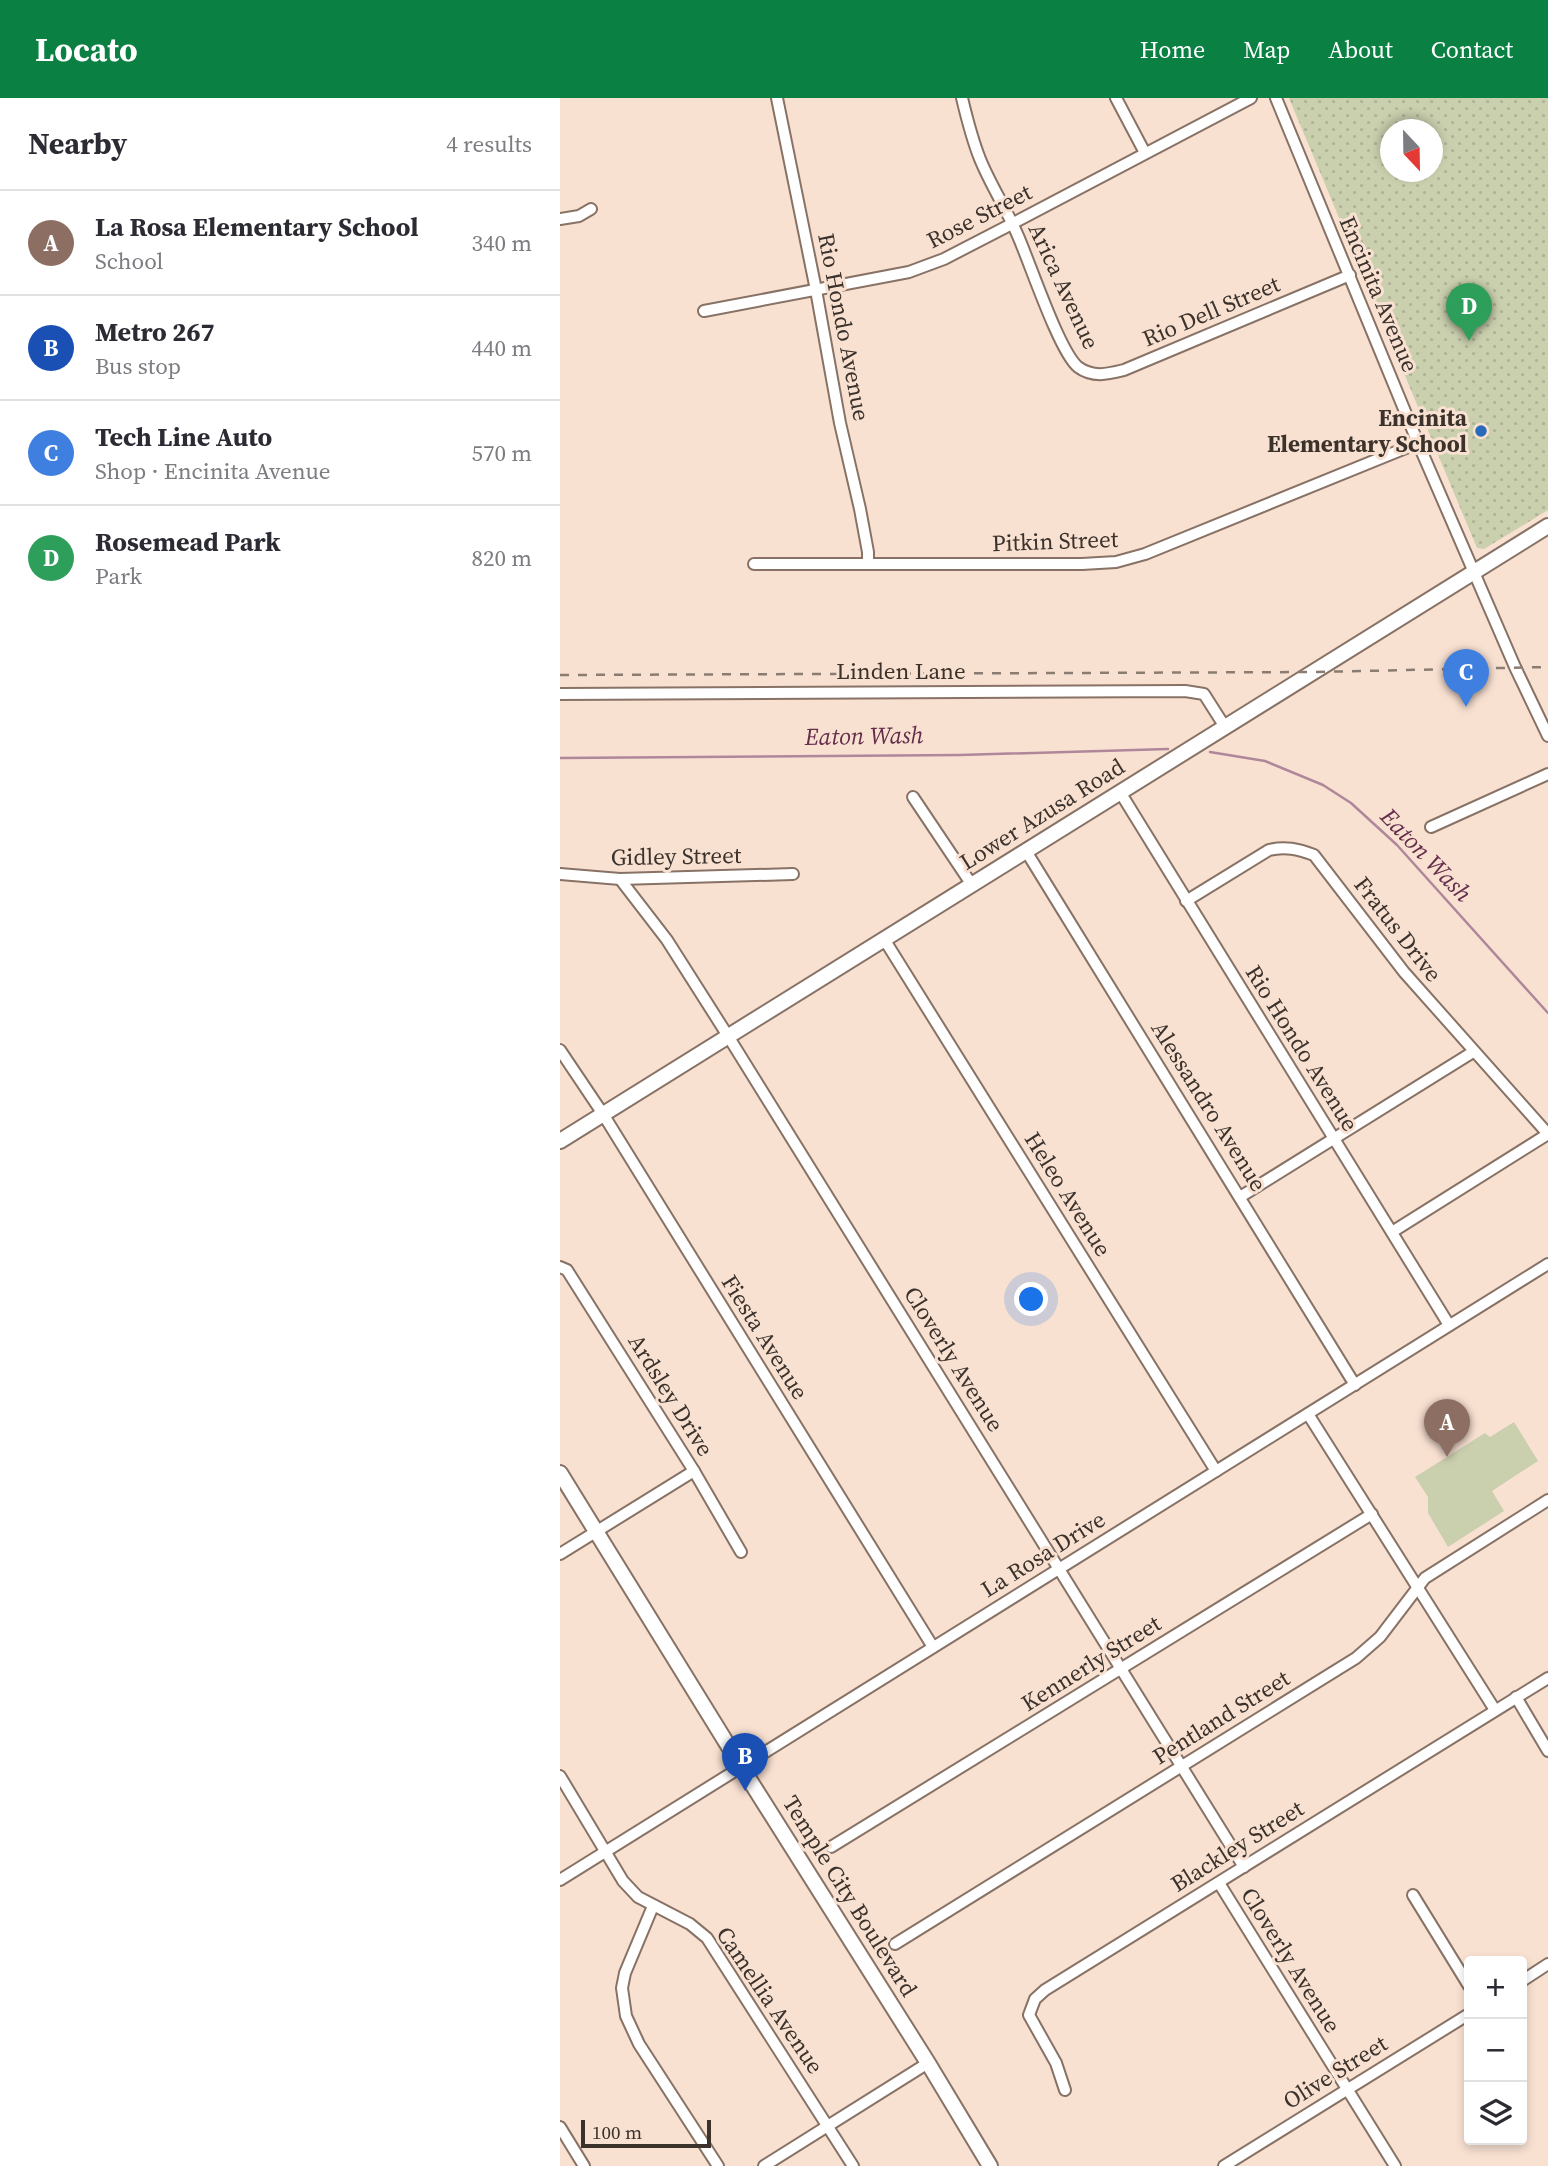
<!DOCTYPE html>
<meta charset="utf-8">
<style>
:root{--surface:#fff;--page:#f2f2f3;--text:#2b2b33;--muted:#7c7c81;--line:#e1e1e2;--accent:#0b8043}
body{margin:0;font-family:"Source Serif 4",serif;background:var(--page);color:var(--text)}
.controls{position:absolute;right:21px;bottom:21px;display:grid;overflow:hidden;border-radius:7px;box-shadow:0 4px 10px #0003}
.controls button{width:63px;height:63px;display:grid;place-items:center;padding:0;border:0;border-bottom:2px solid var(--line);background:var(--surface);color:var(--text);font:35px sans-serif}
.compass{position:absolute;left:820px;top:21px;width:63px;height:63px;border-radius:50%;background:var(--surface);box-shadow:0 4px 10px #0003;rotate:158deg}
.scale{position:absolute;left:21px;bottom:18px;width:130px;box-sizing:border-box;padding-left:7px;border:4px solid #3b322c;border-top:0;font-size:19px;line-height:24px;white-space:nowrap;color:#3b322c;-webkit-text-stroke:5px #f9e1d2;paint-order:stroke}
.you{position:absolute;left:472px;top:1202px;width:24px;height:24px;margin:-18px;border:5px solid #fff;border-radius:50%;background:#1a73e8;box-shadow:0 0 0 10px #1a73e833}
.badge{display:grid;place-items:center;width:46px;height:46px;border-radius:50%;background:var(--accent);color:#fff;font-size:23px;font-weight:700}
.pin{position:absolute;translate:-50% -58px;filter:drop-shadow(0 2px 4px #0008)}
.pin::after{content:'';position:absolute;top:37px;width:24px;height:21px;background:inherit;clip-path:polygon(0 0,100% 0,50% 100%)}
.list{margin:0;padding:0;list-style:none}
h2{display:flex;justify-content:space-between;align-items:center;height:91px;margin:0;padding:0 28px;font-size:30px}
h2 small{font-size:23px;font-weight:400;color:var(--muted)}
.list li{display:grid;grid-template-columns:46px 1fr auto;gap:21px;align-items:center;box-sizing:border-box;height:105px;padding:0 28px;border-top:2px solid var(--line)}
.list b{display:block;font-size:26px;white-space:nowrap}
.list p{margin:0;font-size:23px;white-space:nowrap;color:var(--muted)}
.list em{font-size:23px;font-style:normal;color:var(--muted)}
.icon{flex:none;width:38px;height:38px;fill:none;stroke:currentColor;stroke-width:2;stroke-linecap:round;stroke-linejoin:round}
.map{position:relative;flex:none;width:988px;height:2068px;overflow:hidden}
header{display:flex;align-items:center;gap:42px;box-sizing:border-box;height:98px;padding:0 35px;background:var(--accent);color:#fff}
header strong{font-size:33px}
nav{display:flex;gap:38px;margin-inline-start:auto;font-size:24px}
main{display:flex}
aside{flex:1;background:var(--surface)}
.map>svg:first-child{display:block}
</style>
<header>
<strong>Locato</strong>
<nav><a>Home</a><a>Map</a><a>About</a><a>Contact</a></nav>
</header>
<main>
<aside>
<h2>Nearby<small>4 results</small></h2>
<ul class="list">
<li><span class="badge" style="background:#8d6e63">A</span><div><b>La Rosa Elementary School</b><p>School</p></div><em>340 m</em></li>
<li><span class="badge" style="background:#1a4fb4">B</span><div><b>Metro 267</b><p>Bus stop</p></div><em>440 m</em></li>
<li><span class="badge" style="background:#3f7fe0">C</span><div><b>Tech Line Auto</b><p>Shop · Encinita Avenue</p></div><em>570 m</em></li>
<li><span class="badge" style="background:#2e9e5b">D</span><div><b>Rosemead Park</b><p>Park</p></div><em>820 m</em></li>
</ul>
</aside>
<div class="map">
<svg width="988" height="2068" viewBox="0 0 988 2068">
<defs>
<pattern id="park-dots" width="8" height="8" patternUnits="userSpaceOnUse" patternTransform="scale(1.75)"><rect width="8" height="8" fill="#cacfae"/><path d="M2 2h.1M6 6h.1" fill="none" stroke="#aeb296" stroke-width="1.8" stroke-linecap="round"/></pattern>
</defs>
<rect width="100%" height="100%" fill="#f9e1d2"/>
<polygon fill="#cacfae" points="954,1324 978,1363 932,1393 944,1413 888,1449 868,1415 868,1399 855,1379 925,1335 930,1339"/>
<path fill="url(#park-dots)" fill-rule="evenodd" d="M729,0h259v412l-64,39 -7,-1zM830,32h42v42h-42z"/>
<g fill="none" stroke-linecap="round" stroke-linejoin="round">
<g stroke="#af879a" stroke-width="2.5">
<polyline points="650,654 705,663 763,687 791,705 837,747 988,915"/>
<polyline points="0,660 400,657 608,651"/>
</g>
<g stroke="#877265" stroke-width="14">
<g id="minor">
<polyline points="217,0 256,192 280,325 300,411 308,454 308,465"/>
<path d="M402,0c5,21 10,41 18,61 11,27 27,51 38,77 12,27 41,115 60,131 15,11 30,7 46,3l226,-95"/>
<polyline points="556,0 585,55"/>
<polyline points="716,0 858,345 955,569 988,638"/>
<polyline points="0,121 19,118 31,111"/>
<polyline points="144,213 349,174 384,161 444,130 691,0"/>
<polyline points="194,466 522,466 556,464 585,456 858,345"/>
<polyline points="0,596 625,593 644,596 665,629"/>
<polyline points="560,694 889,1227"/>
<polyline points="353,699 412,787"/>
<polyline points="871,729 988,676"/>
<polyline points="466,753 795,1287"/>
<polyline points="0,776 60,781 233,776"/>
<polyline points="60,781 107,842 168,938 684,1769"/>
<path d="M626,803l83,-51c16,-4 29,-1 45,5l90,117 144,162"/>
<polyline points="324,841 656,1373"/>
<polyline points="0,952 43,1016 373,1549"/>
<polyline points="680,1099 913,954"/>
<polyline points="832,1134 988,1036"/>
<polyline points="0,1169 7,1172 134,1373 181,1454"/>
<polyline points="748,1316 935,1612"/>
<polyline points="0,1456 134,1373"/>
<polyline points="956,1599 988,1653"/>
<polyline points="0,1678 63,1783 78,1799 130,1826 147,1840 293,2068"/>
<polyline points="271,1749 812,1416"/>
<polyline points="0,1782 988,1166"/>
<polyline points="659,1785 835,2068"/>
<polyline points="853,1797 909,1888"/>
<polyline points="93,1808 65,1875 62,1890 66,1918 79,1946 158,2068"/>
<polyline points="335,1846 796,1560 820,1539 865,1480 988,1402"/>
<polyline points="962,1883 988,1866"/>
<polyline points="505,1992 496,1965 469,1917 475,1901 485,1892 988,1580"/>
<polyline points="0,2029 24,2068"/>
<polyline points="204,2068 368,1965"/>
<polyline points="664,2068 909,1916"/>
</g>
</g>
<g stroke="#877265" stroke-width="18">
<g id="major">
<polyline points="0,1043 988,428"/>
<polyline points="0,1375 182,1670 368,1965 430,2068"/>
</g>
</g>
<use href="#minor" stroke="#fff" stroke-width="10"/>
<use href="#major" stroke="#fff" stroke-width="14"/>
<polyline stroke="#8b7c72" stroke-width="2.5" stroke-dasharray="9 9" stroke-linecap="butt" points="0,577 756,574 988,569"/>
</g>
<circle fill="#286abb" stroke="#f9e1d2" stroke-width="2.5" cx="921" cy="333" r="7"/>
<g text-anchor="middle" stroke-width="6" stroke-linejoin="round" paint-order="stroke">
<g font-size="23" fill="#3b322c" stroke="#f9e1d2">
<text transform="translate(419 118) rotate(-27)" y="8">Rose Street</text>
<text transform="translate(504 188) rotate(65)" y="8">Arica Avenue</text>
<text transform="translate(819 196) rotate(67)" y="8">Encinita Avenue</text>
<text transform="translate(651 213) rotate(-23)" y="8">Rio Dell Street</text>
<text transform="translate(284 229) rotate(79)" y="8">Rio Hondo Avenue</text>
<text transform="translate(495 443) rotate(-2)" y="8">Pitkin Street</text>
<text x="341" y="581">Linden Lane</text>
<text transform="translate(482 716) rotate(-32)" y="8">Lower Azusa Road</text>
<text transform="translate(116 758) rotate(-1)" y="8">Gidley Street</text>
<text transform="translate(838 831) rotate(52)" y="8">Fratus Drive</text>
<text transform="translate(742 950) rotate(58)" y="8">Rio Hondo Avenue</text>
<text transform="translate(649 1008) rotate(58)" y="8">Alessandro Avenue</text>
<text transform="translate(508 1096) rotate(58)" y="8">Heleo Avenue</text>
<text transform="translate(205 1239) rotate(58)" y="8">Fiesta Avenue</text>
<text transform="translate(394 1261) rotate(58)" y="8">Cloverly Avenue</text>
<text transform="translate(111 1297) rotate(58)" y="8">Ardsley Drive</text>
<text transform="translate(483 1456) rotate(-32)" y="8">La Rosa Drive</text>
<text transform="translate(531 1565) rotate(-32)" y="8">Kennerly Street</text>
<text transform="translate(661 1619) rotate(-32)" y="8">Pentland Street</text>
<text transform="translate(677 1748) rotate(-32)" y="8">Blackley Street</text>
<text transform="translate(290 1798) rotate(58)" y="8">Temple City Boulevard</text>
<text transform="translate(731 1862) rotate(58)" y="8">Cloverly Avenue</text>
<text transform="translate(210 1902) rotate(56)" y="8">Camellia Avenue</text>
<text transform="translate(775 1974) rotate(-32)" y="8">Olive Street</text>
</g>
<g font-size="23" font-weight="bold" fill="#3b322c" stroke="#f9e1d2" text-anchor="end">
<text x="907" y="328">Encinita<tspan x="907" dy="26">Elementary School</tspan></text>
</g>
<g font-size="24" font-style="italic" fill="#642e4a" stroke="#f9e1d2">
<text transform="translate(304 638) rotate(-1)" y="8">Eaton Wash</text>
<text transform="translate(866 757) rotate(46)" y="8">Eaton Wash</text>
</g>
</g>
</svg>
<div class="controls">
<button>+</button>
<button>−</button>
<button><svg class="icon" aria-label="layers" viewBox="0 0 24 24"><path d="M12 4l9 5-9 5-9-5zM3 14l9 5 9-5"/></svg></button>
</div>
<svg class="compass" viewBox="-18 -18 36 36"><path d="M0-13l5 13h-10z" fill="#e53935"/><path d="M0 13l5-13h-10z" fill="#7c7c81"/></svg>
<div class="scale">100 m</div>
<div class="you"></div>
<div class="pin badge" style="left:887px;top:1359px;background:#8d6e63">A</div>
<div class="pin badge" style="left:185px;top:1693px;background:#1a4fb4">B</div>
<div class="pin badge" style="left:906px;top:609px;background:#3f7fe0">C</div>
<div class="pin badge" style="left:909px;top:243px;background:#2e9e5b">D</div>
</div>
</main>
